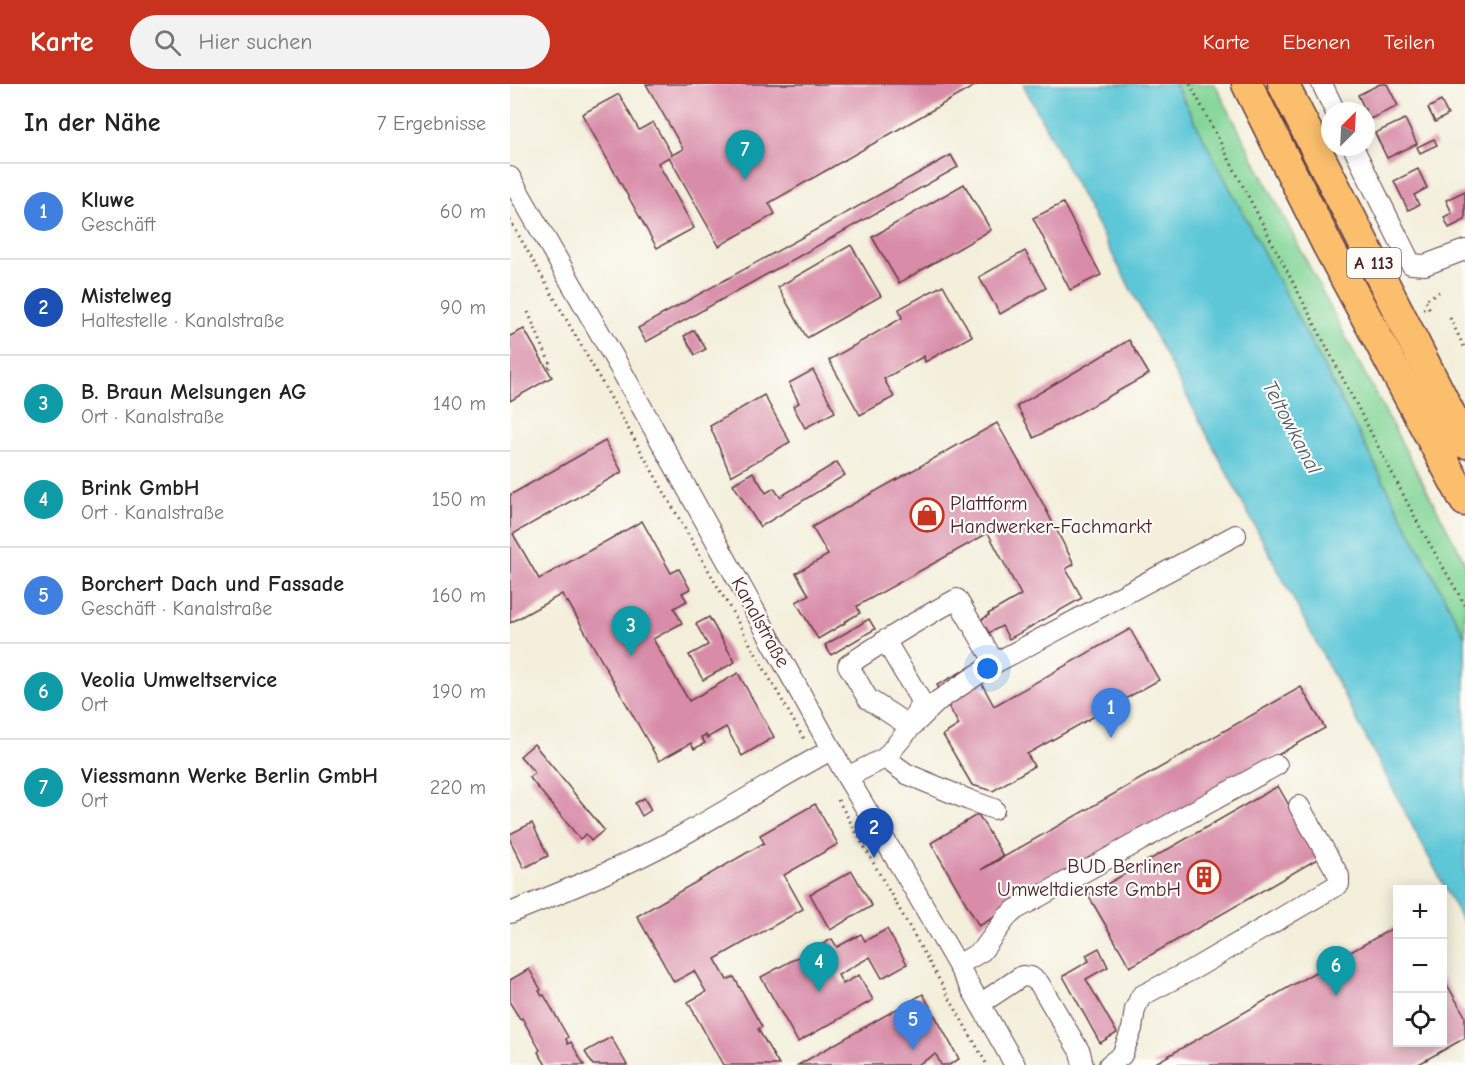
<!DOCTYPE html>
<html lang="de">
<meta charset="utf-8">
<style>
:root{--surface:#fff;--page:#f2f2f2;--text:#222;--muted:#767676;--line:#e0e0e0;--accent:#c8321e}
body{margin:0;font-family:"Comic Neue",sans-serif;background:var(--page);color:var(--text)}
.controls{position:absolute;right:18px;bottom:18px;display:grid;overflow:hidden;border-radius:0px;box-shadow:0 3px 15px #0003}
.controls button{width:54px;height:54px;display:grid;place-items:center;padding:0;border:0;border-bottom:2px solid var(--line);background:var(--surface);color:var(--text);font:30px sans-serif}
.compass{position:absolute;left:811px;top:18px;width:54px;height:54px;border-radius:50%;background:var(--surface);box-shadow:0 3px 15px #0003;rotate:24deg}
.you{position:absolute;left:478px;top:585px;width:21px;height:21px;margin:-15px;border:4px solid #fff;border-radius:50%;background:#1a73e8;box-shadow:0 0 0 9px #1a73e833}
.badge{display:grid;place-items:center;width:39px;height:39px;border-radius:50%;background:var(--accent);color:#fff;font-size:20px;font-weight:700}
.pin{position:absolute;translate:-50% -50px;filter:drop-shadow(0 2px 3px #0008)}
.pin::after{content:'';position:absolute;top:32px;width:21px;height:18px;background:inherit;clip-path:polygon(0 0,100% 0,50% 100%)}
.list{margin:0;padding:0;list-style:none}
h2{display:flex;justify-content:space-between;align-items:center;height:78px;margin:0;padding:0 24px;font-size:26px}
h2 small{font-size:20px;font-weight:400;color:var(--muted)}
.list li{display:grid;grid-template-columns:39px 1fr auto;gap:18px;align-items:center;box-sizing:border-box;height:96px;padding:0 24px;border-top:2px solid var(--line)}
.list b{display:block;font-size:22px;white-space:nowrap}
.list p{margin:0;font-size:20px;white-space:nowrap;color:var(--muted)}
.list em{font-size:20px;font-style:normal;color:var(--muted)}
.icon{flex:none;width:33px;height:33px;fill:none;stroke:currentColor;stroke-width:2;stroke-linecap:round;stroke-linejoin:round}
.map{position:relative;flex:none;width:955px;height:981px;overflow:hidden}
header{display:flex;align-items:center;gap:36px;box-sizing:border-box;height:84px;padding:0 30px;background:var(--accent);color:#fff}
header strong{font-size:28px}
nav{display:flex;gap:33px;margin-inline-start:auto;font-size:21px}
.search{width:420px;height:54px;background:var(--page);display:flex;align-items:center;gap:15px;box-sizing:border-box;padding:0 21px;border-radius:33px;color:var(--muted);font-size:22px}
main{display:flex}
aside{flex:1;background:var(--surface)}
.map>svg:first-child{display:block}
</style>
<header>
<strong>Karte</strong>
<div class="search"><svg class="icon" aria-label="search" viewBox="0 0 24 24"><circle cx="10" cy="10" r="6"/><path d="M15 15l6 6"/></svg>Hier suchen</div>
<nav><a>Karte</a><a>Ebenen</a><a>Teilen</a></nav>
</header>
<main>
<aside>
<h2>In der Nähe<small>7 Ergebnisse</small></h2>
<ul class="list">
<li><span class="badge" style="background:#3f7fe0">1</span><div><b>Kluwe</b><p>Geschäft</p></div><em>60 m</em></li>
<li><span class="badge" style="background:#1a4fb4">2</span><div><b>Mistelweg</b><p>Haltestelle · Kanalstraße</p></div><em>90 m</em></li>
<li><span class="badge" style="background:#0f9aa8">3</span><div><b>B. Braun Melsungen AG</b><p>Ort · Kanalstraße</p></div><em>140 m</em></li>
<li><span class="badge" style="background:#0f9aa8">4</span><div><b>Brink GmbH</b><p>Ort · Kanalstraße</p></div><em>150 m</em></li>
<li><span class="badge" style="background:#3f7fe0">5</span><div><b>Borchert Dach und Fassade</b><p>Geschäft · Kanalstraße</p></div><em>160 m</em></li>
<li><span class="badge" style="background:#0f9aa8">6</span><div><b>Veolia Umweltservice</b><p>Ort</p></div><em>190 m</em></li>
<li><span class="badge" style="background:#0f9aa8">7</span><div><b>Viessmann Werke Berlin GmbH</b><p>Ort</p></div><em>220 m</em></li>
</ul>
</aside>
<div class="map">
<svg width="955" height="981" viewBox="0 0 955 981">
<rect width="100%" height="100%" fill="#fdfcf7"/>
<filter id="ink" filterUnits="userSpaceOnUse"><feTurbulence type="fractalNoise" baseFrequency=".0167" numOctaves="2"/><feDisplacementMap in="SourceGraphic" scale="12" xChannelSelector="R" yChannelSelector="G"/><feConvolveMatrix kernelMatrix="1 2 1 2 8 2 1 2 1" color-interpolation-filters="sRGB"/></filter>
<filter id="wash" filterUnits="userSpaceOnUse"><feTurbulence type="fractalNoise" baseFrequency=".008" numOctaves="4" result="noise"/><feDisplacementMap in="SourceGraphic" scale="24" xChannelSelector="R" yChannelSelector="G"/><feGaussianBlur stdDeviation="1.35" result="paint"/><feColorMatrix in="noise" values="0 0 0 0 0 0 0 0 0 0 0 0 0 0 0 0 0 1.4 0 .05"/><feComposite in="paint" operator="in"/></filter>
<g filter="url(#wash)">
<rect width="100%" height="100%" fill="#f3efdb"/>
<polygon fill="#82d596" stroke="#667a60" stroke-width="1.5" points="665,0 705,0 846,273 955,478 955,552"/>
<polygon fill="#5dc7d7" stroke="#547381" stroke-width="1.5" points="513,0 665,0 955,552 955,842"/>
<g id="blocks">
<g fill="#d88ca8">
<polygon points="136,0 468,0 259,119 265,130 209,162 159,73 148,79 184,144 147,164 72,30 109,10 129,46 143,38 162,71 173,65"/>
<polygon points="870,0 877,0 888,22 860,35 848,11"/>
<polygon points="931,17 938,31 925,38 918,24"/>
<polygon points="895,35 907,60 877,74 865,49"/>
<polygon points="924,55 927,61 910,69 907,63"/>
<polygon points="441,71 448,83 136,258 128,244"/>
<polygon points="908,85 917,104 904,111 909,121 898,126 884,97"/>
<polygon points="454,100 481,146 389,199 362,153"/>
<polygon points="955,107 955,136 939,144 934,133 942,129 936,116"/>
<polygon points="553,119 591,191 560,206 523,134"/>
<polygon points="341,161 371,212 297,254 268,203"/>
<polygon points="515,167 536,204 490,230 469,193"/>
<polygon points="433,201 462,252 415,278 414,272 374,295 384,313 350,331 319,276 392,234 389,225"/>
<polygon points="14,245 42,293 0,317 0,252"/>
<polygon points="184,246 196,265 185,271 174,252"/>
<polygon points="619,256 639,290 524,354 507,322"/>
<polygon points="303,286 325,328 295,344 283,322 289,319 279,299"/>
<polygon points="254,311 280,358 221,392 200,342"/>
<polygon points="487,339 532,418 564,480 556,485 572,514 499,555 492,542 479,549 471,536 479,531 478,530 511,511 478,449 347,522 350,529 334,538 335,539 308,555 286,518 299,511 286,489 318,471 302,443"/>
<polygon points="95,357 112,388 3,450 29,495 132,437 161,489 169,485 180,505 172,509 177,517 164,524 172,539 143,555 179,617 228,589 264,653 232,672 216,643 197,654 196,651 191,653 195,659 184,665 181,659 149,677 58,518 57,519 52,510 0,539 0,411"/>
<polygon points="327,378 335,391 250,443 223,400 243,388 256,409 264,404 270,413"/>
<polygon points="199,533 225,578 193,596 179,571 198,561 186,540"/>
<polygon points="359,535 365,545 321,571 315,561"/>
<polygon points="620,545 649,596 517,670 524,682 483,707 462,701 433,651 449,641 427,601 462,582 484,622"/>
<polygon points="791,603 815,644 469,842 421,759 468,730 493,772 471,786"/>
<polygon points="24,660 94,746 81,757 76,750 70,755 19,693 25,689 10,672"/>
<polygon points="768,702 809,774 620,883 578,811"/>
<polygon points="134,714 141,726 132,732 125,719"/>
<polygon points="305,720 328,760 274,791 293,825 205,875 217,896 224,893 252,943 248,945 269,981 213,981 178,918 196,908 184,887 164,898 127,832 254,759 250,751"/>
<polygon points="22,739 38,772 14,784 0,756 0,750"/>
<polygon points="342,787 362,822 320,846 300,810"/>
<polygon points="888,841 888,958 932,958 932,892 955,932 955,954 907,981 642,981"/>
<polygon points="377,845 397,880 372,894 360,873 328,891 333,900 349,891 363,916 288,958 251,893 322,855 327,863 351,850 355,857"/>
<polygon points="589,864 598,883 576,895 607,949 590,959 553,892 579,877 576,871"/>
<polygon points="19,885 31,906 29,907 32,912 34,911 58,953 56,955 58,960 61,958 74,981 36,981 28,968 30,966 12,934 10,935 0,919 0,896"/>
<polygon points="413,910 449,975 439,981 431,981 426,970 407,981 288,981"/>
<polygon points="101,953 117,981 83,981 75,968"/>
</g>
</g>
</g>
<g filter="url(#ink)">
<use href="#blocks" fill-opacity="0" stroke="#633e45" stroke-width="1.5"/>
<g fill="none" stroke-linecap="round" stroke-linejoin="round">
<g stroke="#633e45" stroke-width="22">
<g id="minor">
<polyline points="812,0 825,27"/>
<polyline points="843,63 901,180 915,181 955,166"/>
<polyline points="0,93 110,284 337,693 404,805 505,981"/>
<path d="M375,556l36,61 -10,26 -43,-28 -20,-34c36,-24 71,-46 109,-66l38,64"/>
<polyline points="375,674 397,690 459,716 484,725"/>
<polyline points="337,693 375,674 401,643 429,616 485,579 726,451"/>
<path d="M0,829c58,-23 116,-47 171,-77 50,-28 100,-59 150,-86"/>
<polyline points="448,881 472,867 497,833 505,826 767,681"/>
<polyline points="470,920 512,892 521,893 529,899 570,968 573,981"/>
<polyline points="599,981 612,971 622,945 625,925 631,912 687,883 829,800 829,792 789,722"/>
</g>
</g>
<g stroke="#633e45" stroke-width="33">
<g id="highway">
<polyline points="737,0 818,162 955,417"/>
<polyline points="773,0 955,359"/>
</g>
</g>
<g stroke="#633e45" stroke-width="3" stroke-dasharray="1.5 4.5" stroke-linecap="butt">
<polyline points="680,0 910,443 955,521"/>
<polyline points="0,136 294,655"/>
<polyline points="913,225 919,224 915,216 929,208"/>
<polyline points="18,228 41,282 37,285"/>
<polyline points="940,234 955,265"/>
<polyline points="328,716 477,981"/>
</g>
<use href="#minor" stroke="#fff" stroke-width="20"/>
<use href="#highway" stroke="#fabe6d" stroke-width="30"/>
</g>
</g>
<defs>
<g id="shop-ring" transform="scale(1.725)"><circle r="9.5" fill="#fdfcf7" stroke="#c8321e" stroke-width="1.5"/><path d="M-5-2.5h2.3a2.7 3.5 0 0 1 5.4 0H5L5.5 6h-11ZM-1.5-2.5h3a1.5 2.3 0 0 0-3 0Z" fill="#c8321e"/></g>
<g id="building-ring" transform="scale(1.725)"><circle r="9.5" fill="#fdfcf7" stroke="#c8321e" stroke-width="1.5"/><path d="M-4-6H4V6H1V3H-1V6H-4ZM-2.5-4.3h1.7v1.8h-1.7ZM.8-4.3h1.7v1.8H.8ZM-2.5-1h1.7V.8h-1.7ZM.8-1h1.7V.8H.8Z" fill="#c8321e"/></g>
</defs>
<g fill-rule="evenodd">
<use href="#shop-ring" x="417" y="431"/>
<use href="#building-ring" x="694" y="793"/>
</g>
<g text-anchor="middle" stroke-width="4.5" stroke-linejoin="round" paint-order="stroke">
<rect fill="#fdfcf7" stroke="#806168" stroke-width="1.5" x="837" y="164" width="54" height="30" rx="4.5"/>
<g font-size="18" font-weight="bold" fill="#4a1f2b">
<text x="864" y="185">A 113</text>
</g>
<g font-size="20" fill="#4a1f2b" stroke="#fdfcf7" text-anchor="start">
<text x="440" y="426">Plattform<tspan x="440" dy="23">Handwerker-Fachmarkt</tspan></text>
<text x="671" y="789" text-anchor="end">BUD Berliner<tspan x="671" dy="23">Umweltdienste GmbH</tspan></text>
</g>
<g font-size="20" fill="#4a1f2b" stroke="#fdfcf7">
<text transform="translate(251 538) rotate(61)" y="7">Kanalstraße</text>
</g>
<g font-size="21" font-style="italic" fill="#515a67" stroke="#fdfcf7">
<text transform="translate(782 343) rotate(62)" y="7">Teltowkanal</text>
</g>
</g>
</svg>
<div class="controls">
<button>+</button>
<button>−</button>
<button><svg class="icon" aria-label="locate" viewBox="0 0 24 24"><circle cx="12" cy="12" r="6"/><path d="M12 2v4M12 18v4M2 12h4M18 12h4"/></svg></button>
</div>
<svg class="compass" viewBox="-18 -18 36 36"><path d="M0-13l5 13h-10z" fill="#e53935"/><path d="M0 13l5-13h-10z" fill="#767676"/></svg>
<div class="you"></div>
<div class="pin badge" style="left:601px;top:654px;background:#3f7fe0">1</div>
<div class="pin badge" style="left:364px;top:774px;background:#1a4fb4">2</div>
<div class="pin badge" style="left:121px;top:572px;background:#0f9aa8">3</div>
<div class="pin badge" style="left:309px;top:908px;background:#0f9aa8">4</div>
<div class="pin badge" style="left:403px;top:966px;background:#3f7fe0">5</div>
<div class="pin badge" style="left:826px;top:912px;background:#0f9aa8">6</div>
<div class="pin badge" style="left:235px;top:96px;background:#0f9aa8">7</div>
</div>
</main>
